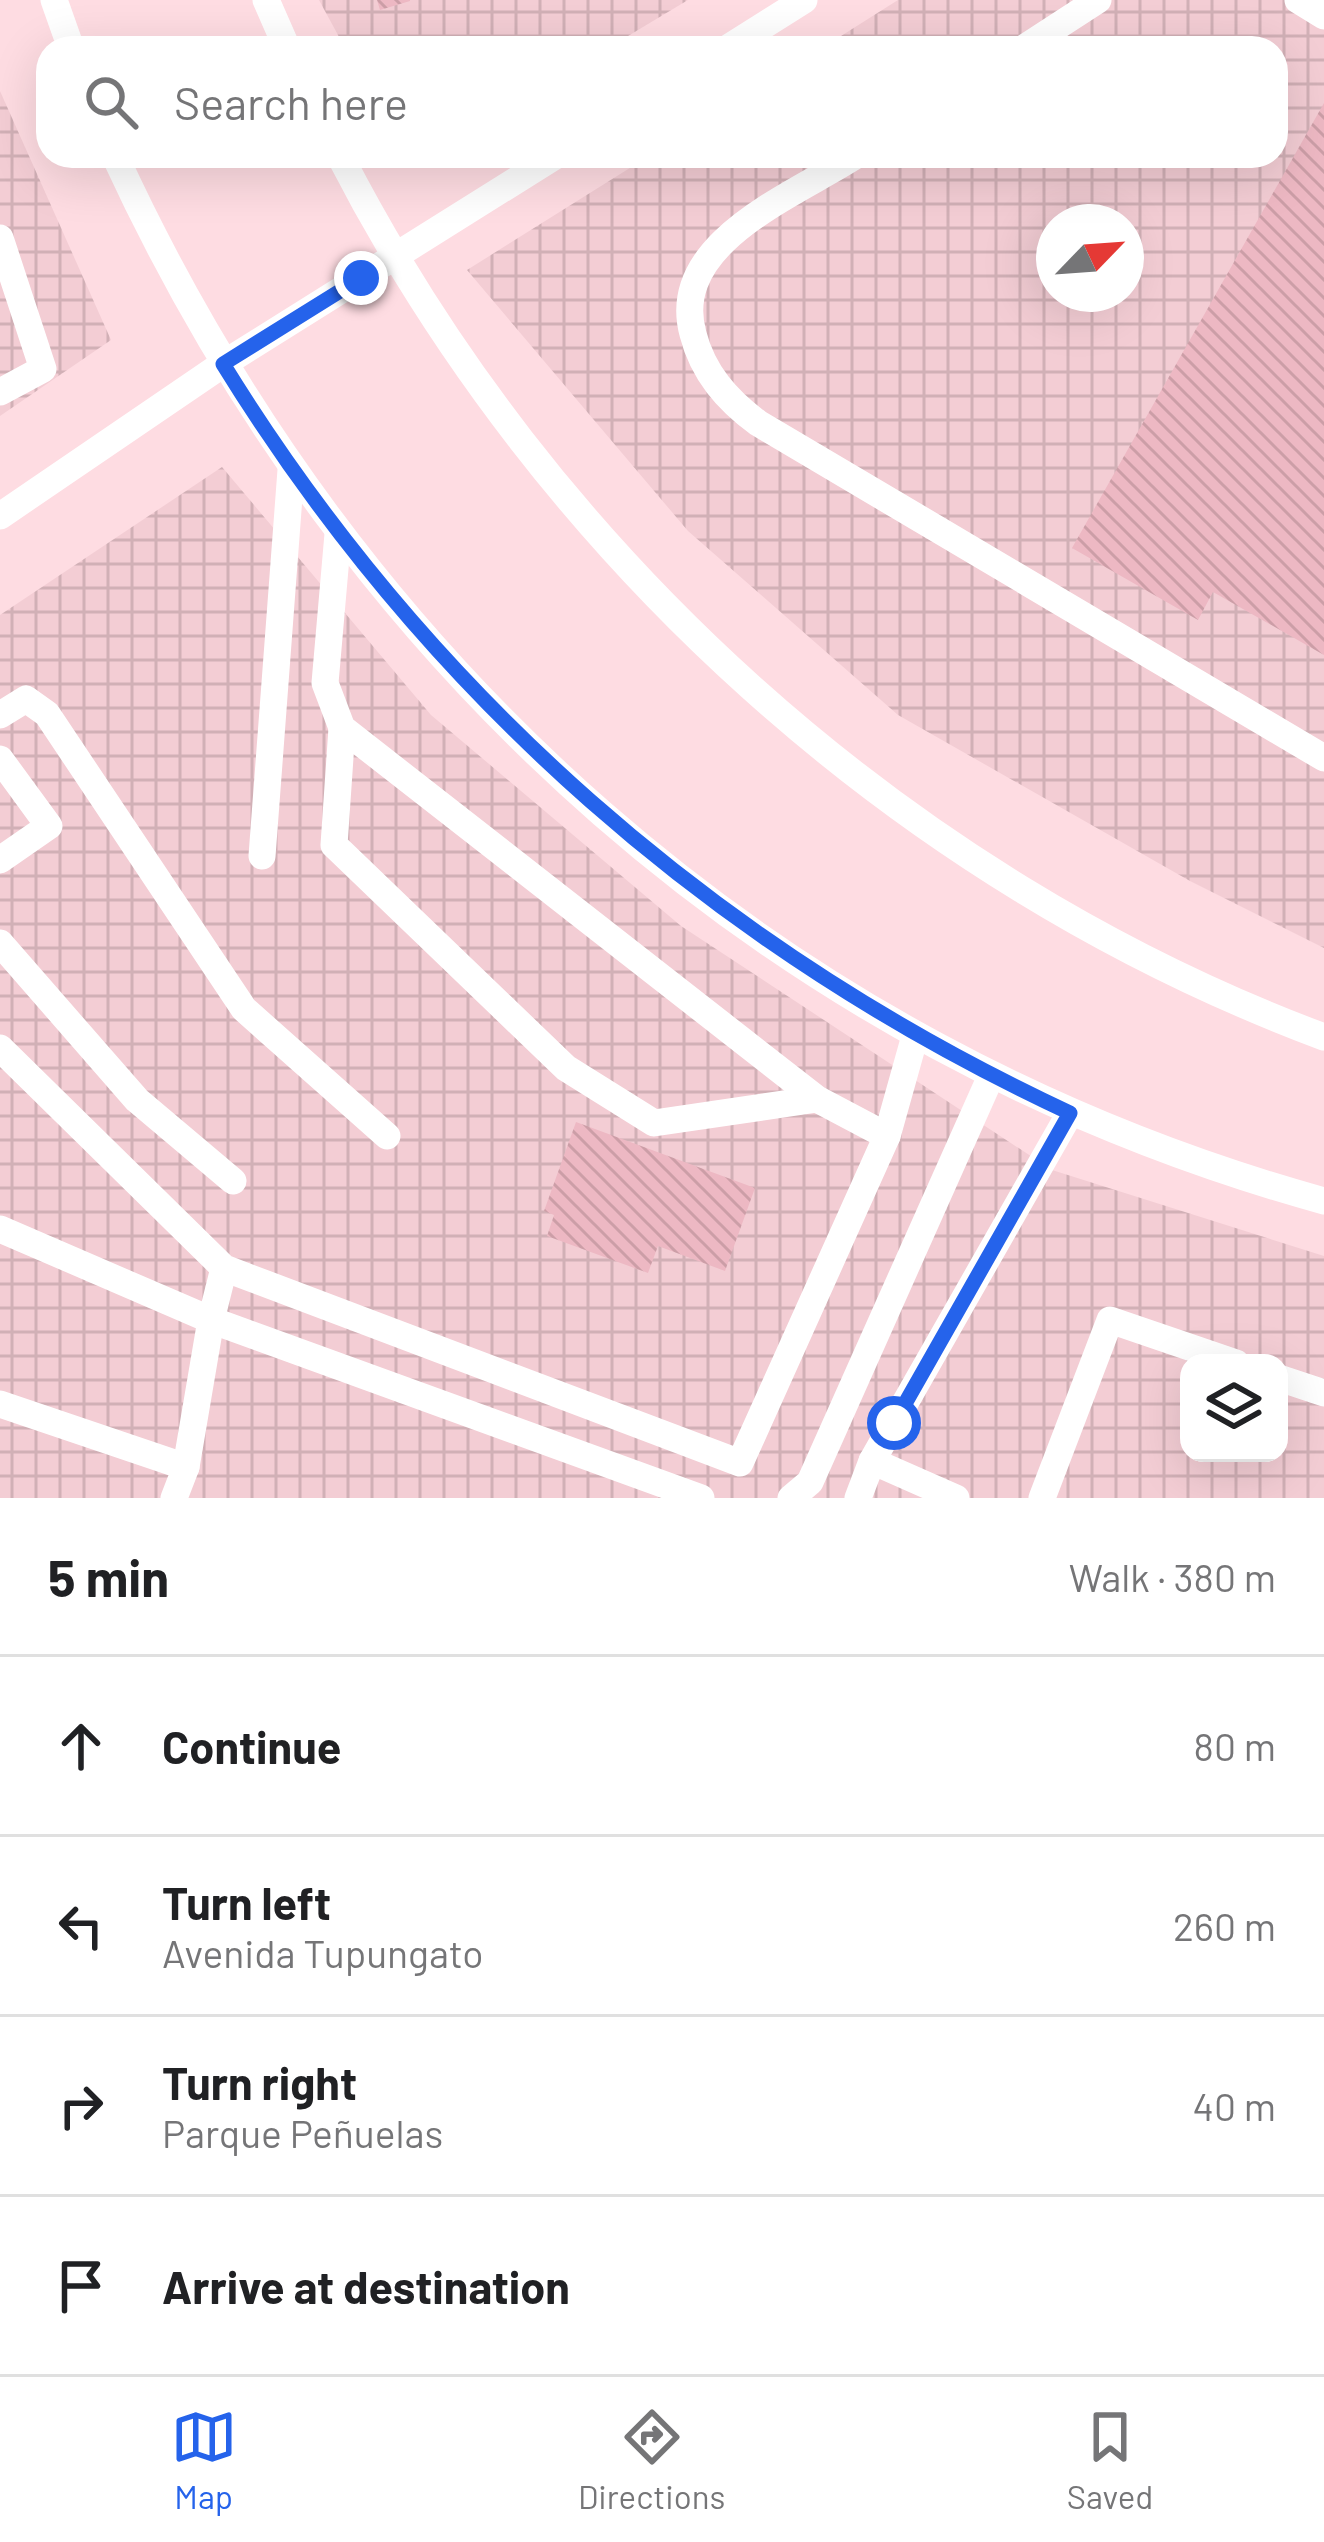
<!DOCTYPE html>
<meta charset="utf-8">
<style>
:root{--surface:#fff;--page:#f6f6f6;--text:#202124;--muted:#757577;--line:#e0e0e0;--accent:#2563eb}
body{margin:0;font-family:Barlow,sans-serif;background:var(--page);color:var(--text)}
.controls{position:absolute;right:36px;bottom:36px;display:grid;overflow:hidden;border-radius:24px;box-shadow:0 12px 48px #0002}
.controls button{width:108px;height:108px;display:grid;place-items:center;padding:0;border:0;border-bottom:3px solid var(--line);background:var(--surface);color:var(--text);font:60px sans-serif}
.compass{position:absolute;left:1036px;top:204px;width:108px;height:108px;border-radius:50%;background:var(--surface);box-shadow:0 12px 48px #0002;rotate:65deg}
.stop{position:absolute;width:36px;height:36px;margin:-27px;border:9px solid #2563eb;border-radius:50%;background:#fff}
.stop.end{background:#2563eb;border-color:#fff;box-shadow:0 3px 12px #0008}
.list{margin:0;padding:0;list-style:none}
h2{display:flex;justify-content:space-between;align-items:center;height:156px;margin:0;padding:0 48px;font-size:51px}
h2 small{font-size:39px;font-weight:400;color:var(--muted)}
.list li{display:grid;grid-template-columns:78px 1fr auto;gap:36px;align-items:center;box-sizing:border-box;height:180px;padding:0 48px;border-top:3px solid var(--line)}
.list b{display:block;font-size:45px;white-space:nowrap}
.list p{margin:0;font-size:39px;white-space:nowrap;color:var(--muted)}
.list em{font-size:39px;font-style:normal;color:var(--muted)}
.icon{flex:none;width:66px;height:66px;fill:none;stroke:currentColor;stroke-width:2;stroke-linecap:round;stroke-linejoin:round}
.map{position:relative;flex:none;width:1324px;height:1498px;overflow:hidden}
.search{position:absolute;background:var(--surface);box-shadow:0 12px 48px #0002;left:36px;right:36px;top:36px;height:132px;display:flex;align-items:center;gap:30px;box-sizing:border-box;padding:0 42px;border-radius:36px;color:var(--muted);font-size:45px}
.sheet{height:876px;background:var(--surface)}
nav{display:flex;justify-content:space-around;align-items:center;box-sizing:border-box;height:168px;border-top:3px solid var(--line);background:var(--surface);font-size:33px;color:var(--muted)}
nav a{display:grid;justify-items:center;gap:6px}
nav .on{color:var(--accent)}
.map>svg:first-child{display:block}
</style>
<div class="map">
<svg width="1324" height="1498" viewBox="0 0 1324 1498">
<defs>
<pattern id="industrial-grid" width="8" height="8" patternUnits="userSpaceOnUse" patternTransform="scale(3)"><rect width="8" height="8" fill="#f3cdd4"/><path d="M0 4h8M4 0v8" fill="none" stroke="#d1b0b6"/></pattern>
<pattern id="building-back-hatch" width="6" height="6" patternUnits="userSpaceOnUse" patternTransform="scale(3)"><rect width="6" height="6" fill="#edb8c3"/><path d="M-1 5l2 2M0 0l6 6M5-1l2 2" fill="none" stroke="#cc9ea7"/></pattern>
</defs>
<rect width="100%" height="100%" fill="#fedce2"/>
<g fill="url(#industrial-grid)" fill-rule="evenodd">
<polygon points="319,0 688,0 608,48 345,48"/>
<path d="M898,0h426v948l-134,-67 -292,-166 -210,-184 -221,-261 182,-114h627v-108h-454zM1054,222h72v72h-72z"/>
<polygon points="0,91 111,340 0,416"/>
<path d="M222,467l209,248 250,211 371,244 272,86v242h-1324v-883zM1189,1363h90v90h-90z"/>
</g>
<g fill="url(#building-back-hatch)">
<polygon points="377,0 410,0 410,1 380,10"/>
<polygon points="1324,103 1324,655 1213,592 1198,620 1072,548"/>
<polygon points="576,1122 755,1188 725,1271 658,1246 648,1273 547,1236 554,1215 544,1211"/>
</g>
<g fill="none" stroke-linecap="round" stroke-linejoin="round">
<g stroke="#fff" stroke-width="27">
<polyline points="54,0 71,48"/>
<polyline points="266,0 287,48"/>
<polyline points="1298,0 1324,16"/>
<polyline points="728,48 804,0"/>
<polyline points="1024,48 1098,0"/>
<path d="M115,156c236,513 662,894 1209,1045"/>
<path d="M340,156c205,399 563,724 984,881"/>
<path d="M855,156c-62,40 -187,87 -162,178 10,39 34,66 65,89l566,335"/>
<polyline points="0,238 43,369 0,392"/>
<polyline points="0,516 223,364 555,156"/>
<polyline points="338,534 325,683 342,728 817,1099 887,1136"/>
<polyline points="0,715 26,699 47,714 244,1009 387,1136"/>
<polyline points="342,728 334,845 566,1068 654,1123 817,1099"/>
<polyline points="0,759 49,826 0,860"/>
<polyline points="262,856 291,470"/>
<polyline points="0,943 137,1100 233,1181"/>
<polyline points="0,1048 224,1268 740,1463 887,1136 915,1036"/>
<polyline points="0,1229 211,1320 186,1467"/>
<polyline points="224,1268 211,1320 701,1498"/>
<polyline points="1279,1378 1324,1393"/>
<polyline points="0,1404 186,1467 174,1498"/>
<polyline points="872,1461 1070,1113"/>
<polyline points="791,1498 810,1482 991,1076"/>
<polyline points="858,1498 872,1461 956,1498"/>
<polyline points="1042,1498 1110,1320 1236,1363"/>
</g>
</g>
<g fill="none" stroke-linecap="round" stroke-linejoin="round">
<path stroke="#2563eb" stroke-width="15" d="M361,278l-138,86c205,332 493,584 847,749l-176,310"/>
</g>
</svg>
<div class="controls">
<button><svg class="icon" aria-label="layers" viewBox="0 0 24 24"><path d="M12 4l9 5-9 5-9-5zM3 14l9 5 9-5"/></svg></button>
</div>
<svg class="compass" viewBox="-18 -18 36 36"><path d="M0-13l5 13h-10z" fill="#e53935"/><path d="M0 13l5-13h-10z" fill="#757577"/></svg>
<div class="stop" style="left:894px;top:1423px"></div>
<div class="stop end" style="left:361px;top:278px"></div>
<div class="search"><svg class="icon" aria-label="search" viewBox="0 0 24 24"><circle cx="10" cy="10" r="6"/><path d="M15 15l6 6"/></svg>Search here</div>
</div>
<section class="sheet">
<h2>5 min<small>Walk · 380 m</small></h2>
<ul class="list">
<li><svg class="icon" aria-label="ahead" viewBox="0 0 24 24"><path d="M12 20V5M6 11l6-6 6 6"/></svg><div><b>Continue</b></div><em>80 m</em></li>
<li><svg class="icon" aria-label="left" viewBox="0 0 24 24"><path d="M17 20v-9H6M10 6l-5 5 5 5"/></svg><div><b>Turn left</b><p>Avenida Tupungato</p></div><em>260 m</em></li>
<li><svg class="icon" aria-label="right" viewBox="0 0 24 24"><path d="M7 20v-9h11M14 6l5 5-5 5"/></svg><div><b>Turn right</b><p>Parque Peñuelas</p></div><em>40 m</em></li>
<li><svg class="icon" aria-label="arrive" viewBox="0 0 24 24"><path d="M6 21V4h12l-3 4 3 4H6"/></svg><div><b>Arrive at destination</b></div></li>
</ul>
</section>
<nav>
<a class="on"><svg class="icon" aria-label="map" viewBox="0 0 24 24"><path d="M3 6l6-2 6 2 6-2v14l-6 2-6-2-6 2zM9 4v14M15 6v14"/></svg>Map</a>
<a><svg class="icon" aria-label="directions" viewBox="0 0 24 24"><path d="M12 3l9 9-9 9-9-9zM9 14v-3h6M13 9l2 2-2 2"/></svg>Directions</a>
<a><svg class="icon" aria-label="saved" viewBox="0 0 24 24"><path d="M7 4h10v16l-5-4-5 4z"/></svg>Saved</a>
</nav>
